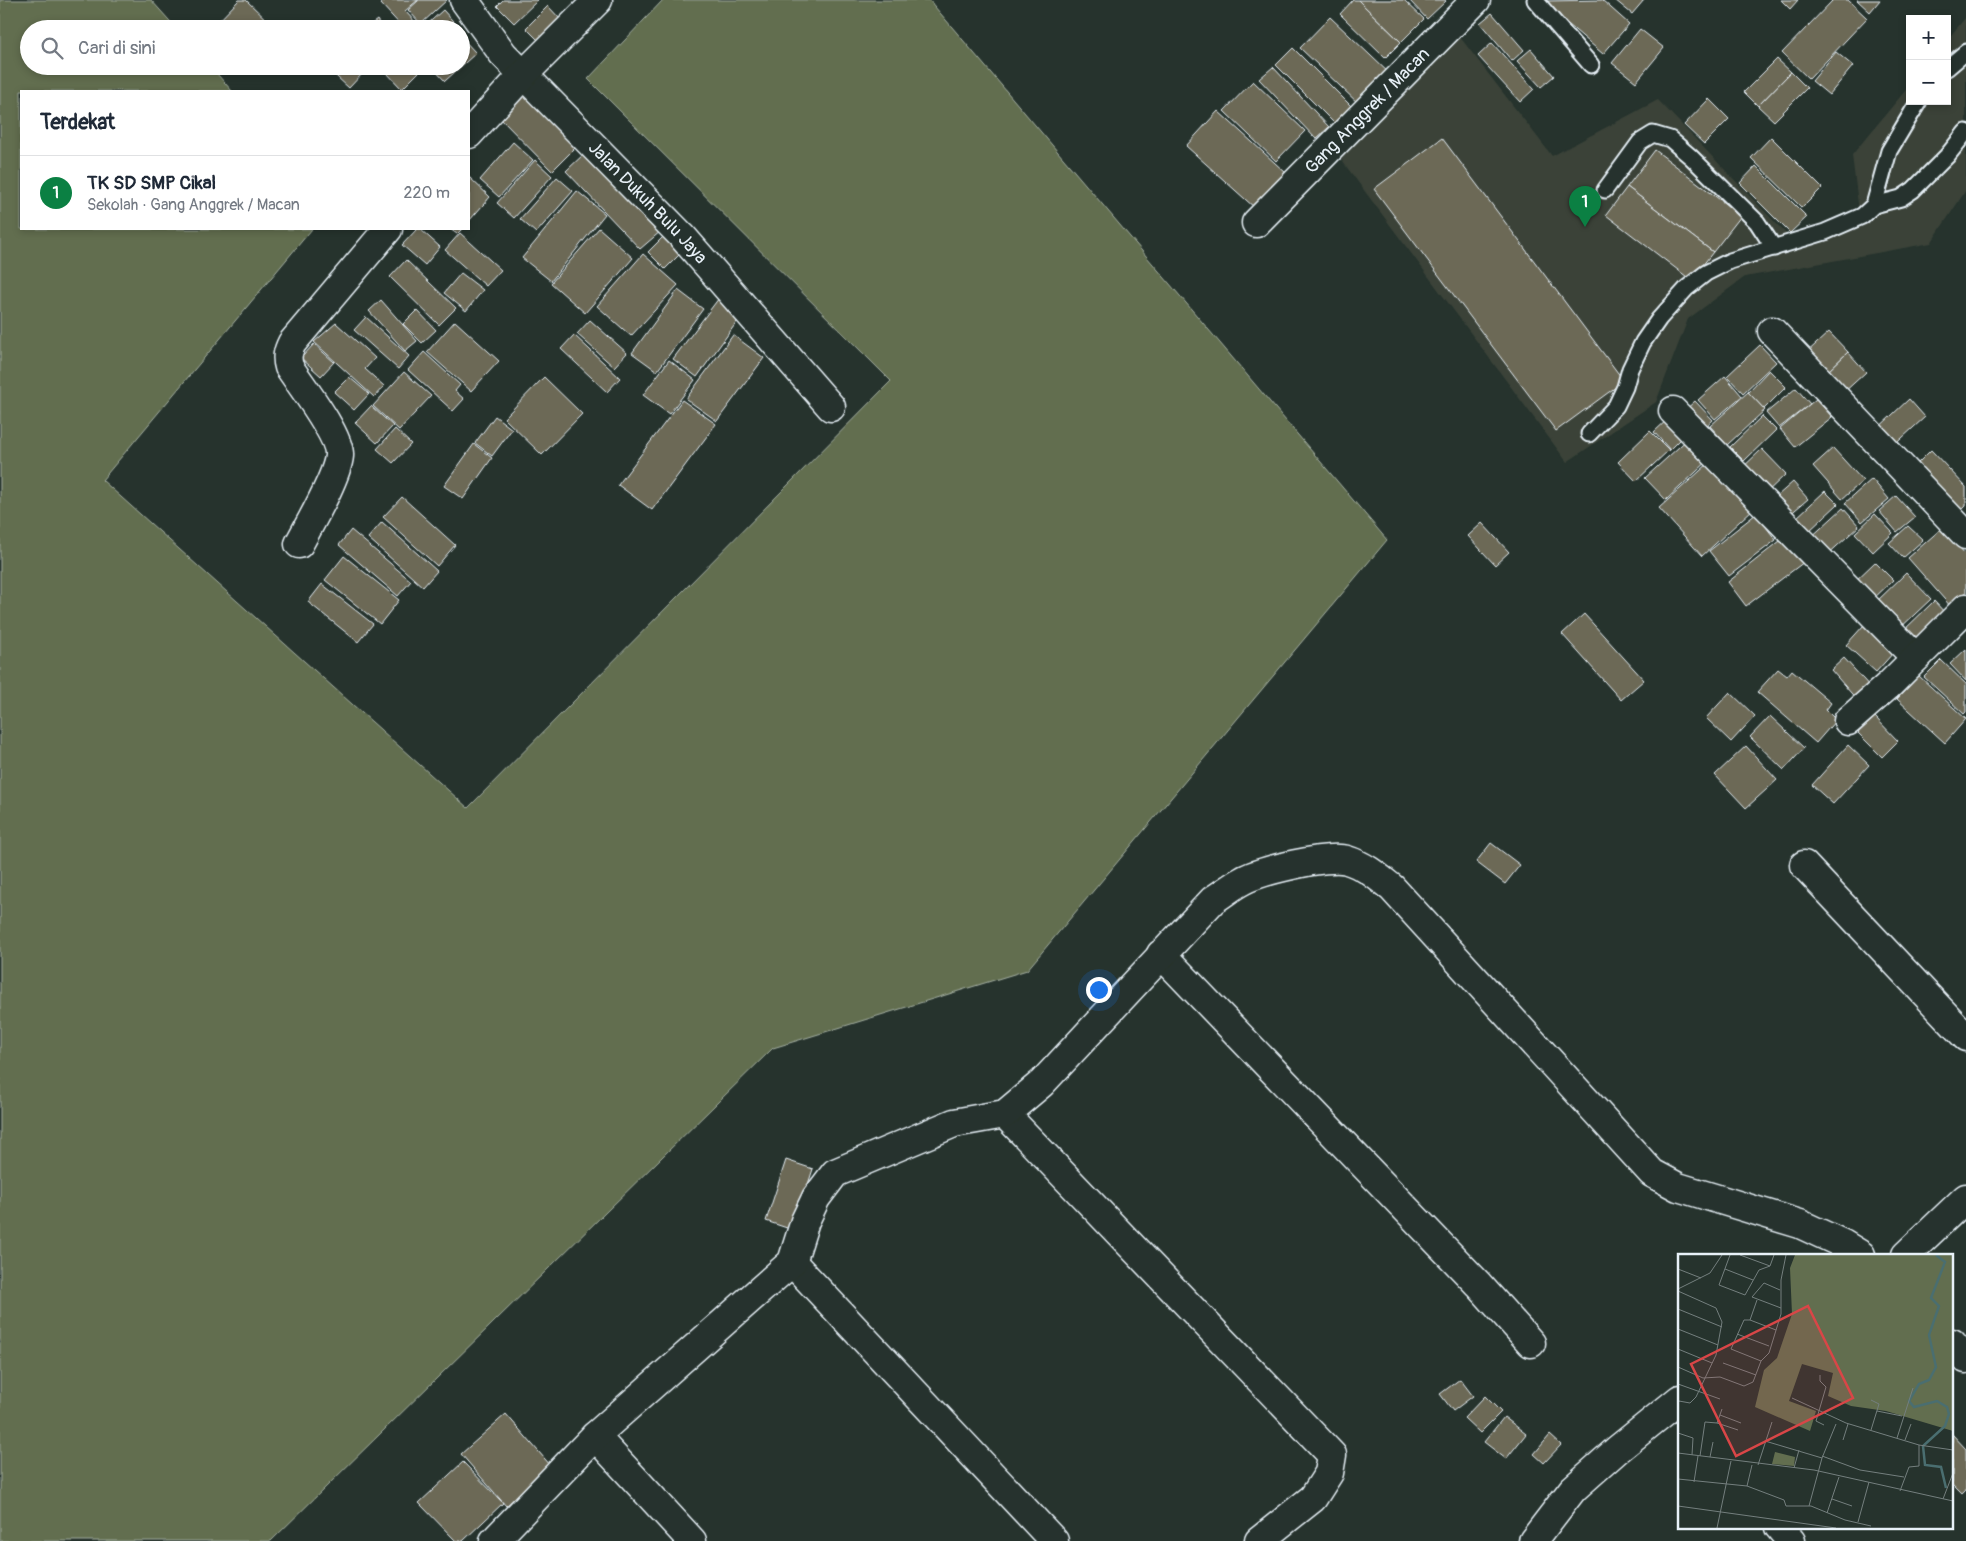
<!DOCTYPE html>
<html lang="id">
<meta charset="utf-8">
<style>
:root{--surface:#fff;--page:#f2f2f3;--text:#1f2937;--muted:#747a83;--line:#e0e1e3;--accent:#0b8043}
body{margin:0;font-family:Pangolin,sans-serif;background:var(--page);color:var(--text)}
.controls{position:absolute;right:15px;top:15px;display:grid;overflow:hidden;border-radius:0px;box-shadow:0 2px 8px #0003}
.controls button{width:45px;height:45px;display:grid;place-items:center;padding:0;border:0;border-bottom:1px solid var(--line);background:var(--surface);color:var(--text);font:25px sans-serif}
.you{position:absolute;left:1098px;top:989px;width:18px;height:18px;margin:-12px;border:4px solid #fff;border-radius:50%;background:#1a73e8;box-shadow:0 0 0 8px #1a73e833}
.badge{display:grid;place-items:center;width:32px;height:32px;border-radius:50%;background:var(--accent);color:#fff;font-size:16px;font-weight:700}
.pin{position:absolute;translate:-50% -41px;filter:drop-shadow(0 1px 2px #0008)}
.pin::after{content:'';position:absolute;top:26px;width:18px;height:15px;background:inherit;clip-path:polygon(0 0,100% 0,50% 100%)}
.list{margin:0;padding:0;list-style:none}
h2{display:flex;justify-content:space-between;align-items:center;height:65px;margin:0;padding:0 20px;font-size:21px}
h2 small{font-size:16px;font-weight:400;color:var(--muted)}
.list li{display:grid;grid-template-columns:32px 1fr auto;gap:15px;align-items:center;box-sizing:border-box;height:75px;padding:0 20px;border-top:1px solid var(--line)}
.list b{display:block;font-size:19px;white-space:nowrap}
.list p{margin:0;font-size:16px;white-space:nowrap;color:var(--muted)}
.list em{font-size:16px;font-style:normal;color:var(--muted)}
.icon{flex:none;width:28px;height:28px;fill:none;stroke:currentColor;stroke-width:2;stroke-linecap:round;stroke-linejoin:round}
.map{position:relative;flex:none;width:1966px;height:1541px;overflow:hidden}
.search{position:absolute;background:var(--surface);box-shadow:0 2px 8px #0003;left:20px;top:20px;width:450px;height:55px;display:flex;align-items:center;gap:12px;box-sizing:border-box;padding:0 18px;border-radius:28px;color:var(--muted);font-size:19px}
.panel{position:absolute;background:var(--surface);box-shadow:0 2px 8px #0003;left:20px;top:90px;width:450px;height:140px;border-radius:0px}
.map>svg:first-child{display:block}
</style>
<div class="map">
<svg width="1966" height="1541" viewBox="0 0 1966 1541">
<rect width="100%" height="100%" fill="#26332d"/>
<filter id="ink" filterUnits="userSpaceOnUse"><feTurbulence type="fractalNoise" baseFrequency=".02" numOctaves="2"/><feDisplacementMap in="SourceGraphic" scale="10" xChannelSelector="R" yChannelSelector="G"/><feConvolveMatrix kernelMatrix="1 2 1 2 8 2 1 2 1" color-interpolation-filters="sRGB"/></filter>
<g filter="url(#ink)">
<polygon fill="#3b4339" points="1966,17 1966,190 1931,243 1745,277 1688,319 1656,402 1567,462 1334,150 1456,32 1552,156 1658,100 1793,241 1859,212 1852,155 1910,85 1910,101 1947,101 1947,40"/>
<polygon fill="#626e4f" stroke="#a5b0a4" points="0,0 151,0 177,29 29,29 29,66 210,66 232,91 21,91 21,229 312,229 102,480 468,808 891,381 588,79 663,0 929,0 1387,540 1027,970 773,1048 271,1541 0,1541"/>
<g fill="#6c6956" stroke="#e8f1f8">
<polygon points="239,0 246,0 276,29 218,29 214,26"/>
<polygon points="385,0 418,0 405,11 417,24 412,29 404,29 381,4"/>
<polygon points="419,0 447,0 421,24 408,10"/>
<polygon points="503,0 538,0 514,23 497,6"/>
<polygon points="1353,0 1358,0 1401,42 1385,58 1340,14"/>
<polygon points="1358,0 1404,0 1424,19 1401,42"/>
<polygon points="1409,0 1445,0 1446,1 1427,19"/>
<polygon points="1602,0 1629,24 1603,54 1541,1"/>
<polygon points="1615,0 1644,0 1632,14"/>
<polygon points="1781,0 1798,0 1790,9"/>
<polygon points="1833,0 1848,0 1867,18 1809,79 1782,53"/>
<polygon points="1857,0 1880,0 1870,12"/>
<polygon points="548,6 562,21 540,42 526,28"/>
<polygon points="443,10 460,29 422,29"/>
<polygon points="1492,13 1524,50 1512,61 1480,23"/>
<polygon points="1330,17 1391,75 1361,106 1300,48"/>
<polygon points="377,20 383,29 365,29"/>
<polygon points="1640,29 1664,48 1636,82 1612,63"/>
<polygon points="462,38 476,53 445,81 431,66 461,66"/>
<polygon points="1492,43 1534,89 1520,102 1478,56"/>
<polygon points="1293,48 1352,107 1335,124 1276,65"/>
<polygon points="1531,49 1554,76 1541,87 1517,61"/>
<polygon points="1836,52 1853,66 1829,95 1812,81"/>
<polygon points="1777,59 1791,72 1758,106 1744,92"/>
<polygon points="325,66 356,66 363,73 349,88"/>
<polygon points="389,66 425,66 402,89 385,71"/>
<polygon points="1273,67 1329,127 1316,139 1259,79"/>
<polygon points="1791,72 1807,88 1774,121 1758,106"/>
<polygon points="1253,81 1305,131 1276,161 1224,111"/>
<polygon points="521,87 578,145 552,171 495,113"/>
<polygon points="1709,99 1729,119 1704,144 1684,125"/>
<polygon points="1218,111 1286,173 1255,208 1186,146"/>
<polygon points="1771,137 1822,188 1802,208 1751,158"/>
<polygon points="1442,138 1624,381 1556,431 1374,189"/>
<polygon points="513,142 533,160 499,197 480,180"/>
<polygon points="1655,150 1741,216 1713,252 1627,187"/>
<polygon points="586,152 661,231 640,249 566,171"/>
<polygon points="535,160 552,176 514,218 497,203"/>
<polygon points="1756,166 1807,217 1790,233 1740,183"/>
<polygon points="469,177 490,197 469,221"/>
<polygon points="557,177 573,191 536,233 520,219"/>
<polygon points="1627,187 1713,252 1691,280 1606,215"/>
<polygon points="577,191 605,214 551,281 522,258"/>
<polygon points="599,228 633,258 585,313 551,283"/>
<polygon points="417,229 420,229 440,247 425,265 402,245"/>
<polygon points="450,229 462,229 457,234"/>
<polygon points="460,233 501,270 486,286 445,250"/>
<polygon points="665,235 682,252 665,269 648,252"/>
<polygon points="643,254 678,285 631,336 597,306"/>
<polygon points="406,260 456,308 439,325 390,277"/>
<polygon points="461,273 483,290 466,311 444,293"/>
<polygon points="678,290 703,309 657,371 632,353"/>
<polygon points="719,298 742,315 697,377 673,359"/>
<polygon points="381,300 417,341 405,351 369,311"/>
<polygon points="417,310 436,330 422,343 403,324"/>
<polygon points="366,317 409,356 398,369 354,330"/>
<polygon points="590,320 627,353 614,367 577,334"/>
<polygon points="455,321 499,361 471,391 427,352"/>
<polygon points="336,323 375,358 365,369 384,386 374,397 314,342"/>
<polygon points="1829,332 1848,352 1824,375 1804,355"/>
<polygon points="574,335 620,378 607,392 561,349"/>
<polygon points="733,335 764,358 717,421 686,399"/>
<polygon points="314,344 334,362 321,376 301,358"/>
<polygon points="1760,345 1776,362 1743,393 1727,376"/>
<polygon points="424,352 460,385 455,391 464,399 453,411 408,370"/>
<polygon points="1848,352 1866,372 1842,394 1824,375"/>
<polygon points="669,360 695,380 669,414 643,395"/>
<polygon points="1769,370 1786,387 1764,409 1748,392"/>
<polygon points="404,372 431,396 399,430 373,406"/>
<polygon points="1725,376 1742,396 1715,419 1698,400"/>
<polygon points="349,377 369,394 354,410 334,392"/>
<polygon points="544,377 582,414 542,455 504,418"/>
<polygon points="1796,388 1810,404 1779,428 1766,413"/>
<polygon points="1748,392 1765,410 1727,445 1710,426"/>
<polygon points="1816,399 1832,417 1795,447 1780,429"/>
<polygon points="1909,399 1925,417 1890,449 1874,432"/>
<polygon points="682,400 716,424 652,510 618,485"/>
<polygon points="1695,401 1713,420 1700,432 1683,412"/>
<polygon points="371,406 393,426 377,443 355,423"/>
<polygon points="495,416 512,429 492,456 475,443"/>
<polygon points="1762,416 1776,430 1744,461 1730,447"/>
<polygon points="1669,418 1685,435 1670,450 1654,432"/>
<polygon points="395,429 411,444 393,463 377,449"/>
<polygon points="1650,431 1669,450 1636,481 1618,462"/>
<polygon points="1691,436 1711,458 1666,500 1645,478"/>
<polygon points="474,444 492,458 463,499 444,486"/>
<polygon points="1833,448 1863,481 1842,499 1813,466"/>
<polygon points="1762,449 1786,474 1762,497 1738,472"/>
<polygon points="1931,450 1966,487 1966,506 1958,514 1914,467"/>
<polygon points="1710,462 1753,509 1702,556 1659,508"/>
<polygon points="1872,479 1889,499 1862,522 1845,503"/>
<polygon points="1793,482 1808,499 1782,521 1768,504"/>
<polygon points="1825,491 1838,504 1808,532 1795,519"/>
<polygon points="1896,496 1915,517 1897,532 1879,511"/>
<polygon points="402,497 455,545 437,566 383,517"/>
<polygon points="1843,508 1859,526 1825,557 1809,539"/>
<polygon points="1756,514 1776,540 1729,576 1709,551"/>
<polygon points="1875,514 1893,533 1873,552 1855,533"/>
<polygon points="382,522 437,571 423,587 368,538"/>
<polygon points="1482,523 1509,552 1495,565 1468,536"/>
<polygon points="1908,526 1923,540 1903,558 1889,543"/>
<polygon points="1942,528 1966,555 1966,596 1952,608 1908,558"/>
<polygon points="351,530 411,581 398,596 339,545"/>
<polygon points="1785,537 1804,562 1746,606 1728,582"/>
<polygon points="344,556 399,600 380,624 325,580"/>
<polygon points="1875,562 1893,580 1870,602 1852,584"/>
<polygon points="1906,573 1931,599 1898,630 1874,604"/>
<polygon points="322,584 373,624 358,642 308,602"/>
<polygon points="1934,601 1947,615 1914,648 1900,634"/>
<polygon points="1584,614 1644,680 1621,700 1562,634"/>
<polygon points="1864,625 1894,652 1876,672 1846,645"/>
<polygon points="1966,649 1966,681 1950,664"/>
<polygon points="1844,658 1872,689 1858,701 1831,670"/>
<polygon points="1941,660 1966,684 1966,712 1964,714 1924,677"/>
<polygon points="1778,669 1787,676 1792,670 1831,703 1826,710 1836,720 1816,743 1757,692"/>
<polygon points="1919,676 1966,719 1945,743 1897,699"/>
<polygon points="1730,692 1755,716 1731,742 1706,718"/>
<polygon points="1770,716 1804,748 1784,770 1750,737"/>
<polygon points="1875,717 1898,741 1882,757 1858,733"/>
<polygon points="1848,745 1869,765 1833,804 1812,785"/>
<polygon points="1746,746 1777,780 1746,808 1715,775"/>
<polygon points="1491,843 1520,865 1505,884 1476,862"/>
<polygon points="786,1160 813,1169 793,1230 766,1221"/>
<polygon points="1460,1379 1473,1396 1453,1411 1440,1394"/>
<polygon points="1485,1396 1501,1412 1480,1433 1464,1418"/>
<polygon points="506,1414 551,1466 506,1506 461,1454"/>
<polygon points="1504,1417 1526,1434 1506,1459 1484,1442"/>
<polygon points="1952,1434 1966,1449 1966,1490 1962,1494 1952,1484"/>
<polygon points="1550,1435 1561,1445 1544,1463 1534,1454"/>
<polygon points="463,1462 503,1503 463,1541 456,1541 419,1503"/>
</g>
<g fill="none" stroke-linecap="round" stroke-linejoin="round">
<g stroke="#e8f1f8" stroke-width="19">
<g id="lane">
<polyline points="1535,0 1591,65"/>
<polyline points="1947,68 1966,52"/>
<polyline points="1605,190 1640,142 1653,134 1670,139 1691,157 1757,222 1774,248"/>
<polyline points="1874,205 1889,151 1919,101"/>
<polyline points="1589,434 1616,406 1625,387 1630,369 1643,342 1659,319 1687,288 1706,273 1730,261 1825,232 1862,216 1874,205 1901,198 1913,190 1947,156 1966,132"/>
</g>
</g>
<g stroke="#e8f1f8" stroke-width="31">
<g id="street">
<path id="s1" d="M464,0l39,54 179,182 149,171"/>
<polyline points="469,134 523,75 598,0"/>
<path id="s2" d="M1256,223l220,-223"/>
<polyline points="1772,331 1966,535"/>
<polyline points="1673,411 1916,658"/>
<path d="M299,544c11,-21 38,-67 40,-88 2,-19 -38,-71 -50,-89 -3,-10 -1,-16 3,-24l96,-114"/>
<polyline points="1848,721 1890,684 1966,608"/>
<polyline points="1804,865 1966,1037"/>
<polyline points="1161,954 1479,1285 1531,1343"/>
<polyline points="1005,1114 1332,1455 1329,1473 1313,1498 1259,1541"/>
<polyline points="1906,1255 1966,1198"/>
<polyline points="792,1262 1054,1541"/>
<polyline points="1952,1343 1966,1359"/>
<polyline points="595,1436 692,1541"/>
<polyline points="1779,1527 1791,1541"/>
<path d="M494,1541l101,-105 197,-174 13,-41 11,-23 19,-25 119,-50 51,-9 37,-31 171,-183c10,-6 19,-14 29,-19 17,-10 87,-27 105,-21 17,5 31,17 45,28l260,285 26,14 122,37 43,20 18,11"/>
<polyline points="1533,1541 1573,1489 1617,1450 1680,1399"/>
</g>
</g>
<use href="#lane" stroke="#26332d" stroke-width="15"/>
<use href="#street" stroke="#26332d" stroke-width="28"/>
</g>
</g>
<g text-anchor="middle" stroke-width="4" stroke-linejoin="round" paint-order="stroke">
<g font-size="18" fill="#e8f1f8" stroke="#26332d">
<text dy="6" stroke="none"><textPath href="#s2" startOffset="158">Gang Anggrek / Macan</textPath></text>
<text dy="6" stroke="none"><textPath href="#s1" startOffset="274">Jalan Dukuh Bulu Jaya</textPath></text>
</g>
</g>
<g transform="translate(1678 1254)">
<rect width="275" height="275" fill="#26332d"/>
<path d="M117,1h158v176l-67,-20 -35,-5 -23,-10 5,-23 -31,-9 -13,37 27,10 -6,20 -55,-24 9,-37 13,-12 15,-44 -2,-46zM97,198l20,5 -1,9 -22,-2z" fill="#626e4f"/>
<path fill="none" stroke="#4a6e70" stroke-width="2.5" d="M258,1l9,7 -14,36 8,8 -10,29 7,32 -7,13 -10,4 -10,17 5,6 23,-6 10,6 2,7 -4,12 -22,20 2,19 16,2 5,21"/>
<path fill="none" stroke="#747f7e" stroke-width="1" d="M52,1l-11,30 26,10 14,-25 11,-4 4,-11M62,1l30,11M0,15l23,9M47,15l28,11M0,35l32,-16 12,-18M102,36l-16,-7 -12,14 29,11M0,37l38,17 6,14 -6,33 -20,42 -6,6 -11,-2 -1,3M79,46l-7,20h-6l-13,29 30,12M0,55l44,18M72,66l26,10M0,75l40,16M59,80l32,12M0,95l34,14M45,109l33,12M0,113l25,11 17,-1 24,9 9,-4 8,-21 8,-8 12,-39v-34l5,-25M142,121v6l6,6 -10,34 8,4M0,130l42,15M114,144l54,25 73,22 34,5M199,157l25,5M42,161l21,8M39,169l21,7M193,176l8,-26 -8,-4M0,179l15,5 -1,17M219,184l16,-50M165,186l5,-16M227,186l6,-16M87,187l57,17M0,199l136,17 139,31M22,202l5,-34 12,1 5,-14M144,202l38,14 44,7M32,203l3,-15M80,211l14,-43M116,214l5,-18M0,225l69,7 37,14 2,6h25l34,14 26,6M16,228l4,-26M69,232l5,-21M222,237l9,-24 10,-1v-21M154,245l20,7M265,245l10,-26M0,252l158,22M131,252l13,-48 14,-34M149,259l12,-36M180,268l11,-40M39,274l14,-67"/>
<path fill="#d94647" fill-opacity="0.15" stroke="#d94647" stroke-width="2.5" d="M130,52l45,92 -117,58 -45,-92z"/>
<rect width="275" height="275" fill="none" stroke="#e8f1f8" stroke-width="2.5"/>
</g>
</svg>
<div class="controls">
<button>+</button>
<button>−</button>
</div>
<div class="you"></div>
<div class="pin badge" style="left:1585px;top:227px">1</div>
<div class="search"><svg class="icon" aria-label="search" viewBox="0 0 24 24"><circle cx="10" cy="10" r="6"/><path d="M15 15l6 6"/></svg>Cari di sini</div>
<section class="panel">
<h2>Terdekat<small></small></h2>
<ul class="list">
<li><span class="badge">1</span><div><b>TK SD SMP Cikal</b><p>Sekolah · Gang Anggrek / Macan</p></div><em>220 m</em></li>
</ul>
</section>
</div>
